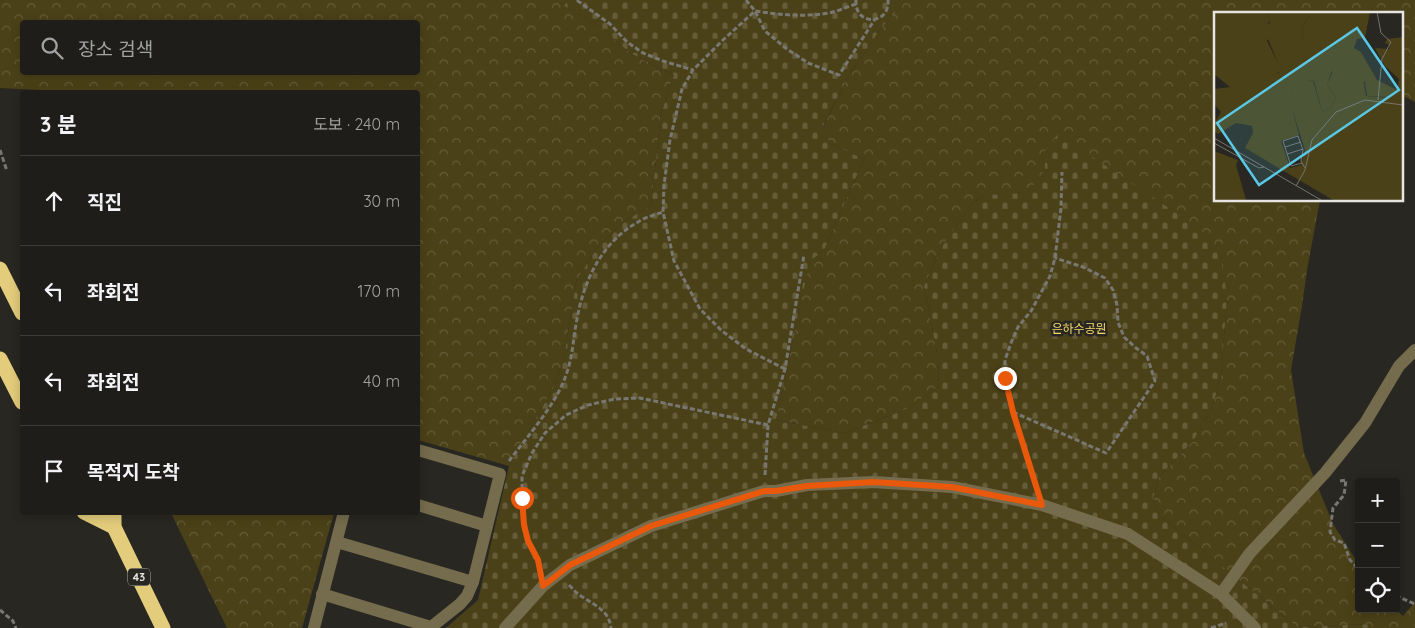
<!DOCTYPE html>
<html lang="ko">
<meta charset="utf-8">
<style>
:root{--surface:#1e1d19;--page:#2b2a26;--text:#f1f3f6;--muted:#a1a2a2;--line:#3c3b38}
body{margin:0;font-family:Quicksand,"Noto Sans KR",sans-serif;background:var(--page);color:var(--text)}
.controls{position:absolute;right:15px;bottom:15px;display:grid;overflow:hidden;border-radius:5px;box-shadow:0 2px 12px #0003}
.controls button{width:45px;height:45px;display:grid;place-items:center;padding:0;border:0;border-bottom:1px solid var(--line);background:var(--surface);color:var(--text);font:25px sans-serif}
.stop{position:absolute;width:15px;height:15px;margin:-11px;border:4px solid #ea580c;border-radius:50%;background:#fff}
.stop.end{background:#ea580c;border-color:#fff;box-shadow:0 1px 5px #0008}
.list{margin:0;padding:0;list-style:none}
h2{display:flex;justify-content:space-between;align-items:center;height:65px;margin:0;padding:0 20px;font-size:21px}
h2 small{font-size:16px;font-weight:400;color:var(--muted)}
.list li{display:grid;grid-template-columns:32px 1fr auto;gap:15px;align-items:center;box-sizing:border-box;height:90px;padding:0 20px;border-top:1px solid var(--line)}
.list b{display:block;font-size:19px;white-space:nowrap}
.list em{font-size:16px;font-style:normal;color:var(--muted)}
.icon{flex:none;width:28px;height:28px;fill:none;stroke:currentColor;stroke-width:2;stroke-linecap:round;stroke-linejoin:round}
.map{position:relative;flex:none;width:1415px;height:628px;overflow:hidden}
.search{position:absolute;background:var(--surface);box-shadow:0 2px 12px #0003;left:20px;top:20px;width:400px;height:55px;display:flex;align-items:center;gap:12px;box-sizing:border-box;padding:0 18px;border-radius:5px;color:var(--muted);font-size:19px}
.panel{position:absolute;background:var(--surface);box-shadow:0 2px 12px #0003;left:20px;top:90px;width:400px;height:425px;border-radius:5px}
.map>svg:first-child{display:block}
</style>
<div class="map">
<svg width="1415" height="628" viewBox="0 0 1415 628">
<defs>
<pattern id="forest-crowns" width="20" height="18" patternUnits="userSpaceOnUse" patternTransform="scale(1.25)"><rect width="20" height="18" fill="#4b4118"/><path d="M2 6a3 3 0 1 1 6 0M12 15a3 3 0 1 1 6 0" fill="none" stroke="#655c39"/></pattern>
<pattern id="cemetery-stones" width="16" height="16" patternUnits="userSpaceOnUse" patternTransform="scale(1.25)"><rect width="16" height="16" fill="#4b4118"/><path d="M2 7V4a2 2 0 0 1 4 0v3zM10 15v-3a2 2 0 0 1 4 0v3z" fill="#655c39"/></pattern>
</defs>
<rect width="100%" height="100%" fill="#282721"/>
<g fill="url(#forest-crowns)" fill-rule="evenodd">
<path d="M0,0h568l-4,6 34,19 32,28 44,22 -13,39 -10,92 -25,14 -28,26 -22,36 -12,76 -9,27 -46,81 -91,-26v-348h-341l-77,-4zM22,22h396v50h-396z"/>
<polygon points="903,0 1415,0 1415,102 1401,95 1401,14 1215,14 1215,200 1320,200 1307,270 1302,306 1291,370 1304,453 1333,524 1359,565 1359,609 1395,609 1403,616 1415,602 1415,628 1371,628 1370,624 1297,627 1159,515 1153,498 1159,477 1193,441 1212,409 1221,376 1227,298 1045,151 1045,170 1027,194 986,195 972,203 942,247 924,286 938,358 939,386 907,409 844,433 776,420 810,260 824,250 864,159 830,144 822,129 847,79 881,28 902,6"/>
<polygon points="171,513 334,513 302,628 227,628"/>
</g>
<polygon fill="url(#cemetery-stones)" points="568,0 903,0 902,6 881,28 847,79 822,128 830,144 864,159 824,250 810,261 776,420 844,433 907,409 939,386 938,358 924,286 942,247 972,203 986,195 1027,193 1045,170 1045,151 1058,134 1200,229 1221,254 1227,298 1221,376 1212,409 1193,441 1159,477 1153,498 1159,515 1297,627 1370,624 1371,628 446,628 478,600 509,466 555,385 564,358 576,282 598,246 626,220 651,206 661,114 674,75 630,53 598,25 564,6"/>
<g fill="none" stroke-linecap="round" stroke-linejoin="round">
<g stroke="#787772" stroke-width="3" stroke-dasharray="5 2.5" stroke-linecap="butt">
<polyline points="578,0 578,1 610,24 627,42 643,53 663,61 693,70"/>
<polyline points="746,0 755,11 765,31 787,49 808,63 839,75 875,19"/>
<path d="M856,0c-2,26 34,26 32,0"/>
<polyline points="0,150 7,171"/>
<path d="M785,369l-39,-20 -24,-18 -22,-22 -26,-48 -11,-49 1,-27 6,-45 12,-51 11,-19 30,-30 32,-29c25,4 49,6 74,2 9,-2 18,-6 27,-9"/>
<polyline points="1013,412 1106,453 1155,381 1147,356 1136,348 1124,337 1118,322 1117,305 1113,290 1105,278 1083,267 1055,258"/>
<path d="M509,461c18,-24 48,-58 57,-86 7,-18 7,-37 11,-56 7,-39 25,-77 61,-97 7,-5 17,-7 25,-10"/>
<polyline points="765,475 768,425 785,369 804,255"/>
<polyline points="1340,481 1346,480 1344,495 1333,508 1330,532 1335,540 1344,543 1350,560 1359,569"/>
<polyline points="1037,488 1013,412 1005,378 1005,360 1011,343 1018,327 1031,311 1050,276 1055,258 1061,208 1062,172"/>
<polyline points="540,568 538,560 527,541 524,525 522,498 522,476 532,453 545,433 566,415 588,405 615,399 640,398 768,425"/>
<path d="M569,585c4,4 7,8 12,11 13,9 28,14 30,32"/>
<polyline points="1396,595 1399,597 1415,604"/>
<polyline points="0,610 13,621 16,628"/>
<polyline points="1211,628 1226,623"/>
</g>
<g stroke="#756c4d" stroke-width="12">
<polyline points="418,450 500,474 473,582 467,596 460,604 430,628"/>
<polyline points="418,505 487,526"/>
<polyline points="337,542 473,582"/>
<polyline points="322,594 431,627"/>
<polyline points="1221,594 1250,553 1325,473 1365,423 1399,366 1415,350"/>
<polyline points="314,628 344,512"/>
<polyline points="505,628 543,586 570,565 651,526 764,491 776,491 807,485 873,482 952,487 1042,505 1128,534 1221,594 1255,628"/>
</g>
<g stroke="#e3cd7c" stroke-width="15">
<polyline points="0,269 22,313"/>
<polyline points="0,359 22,402"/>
<polyline points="84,512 114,527"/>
<polyline points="114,512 114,527 163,628"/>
</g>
</g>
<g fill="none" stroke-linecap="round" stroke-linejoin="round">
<polyline stroke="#ea580c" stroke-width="6" points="522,498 524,525 528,541 538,560 543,586 570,565 651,526 764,491 776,491 807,486 873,482 952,487 1042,505 1013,412 1005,378"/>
</g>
<g text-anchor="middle" stroke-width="5" stroke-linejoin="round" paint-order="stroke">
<rect fill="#282721" stroke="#adaca7" stroke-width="1" x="128" y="568.5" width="22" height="17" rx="4"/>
<g font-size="11" font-weight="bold" fill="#e6e5e1">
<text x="139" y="581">43</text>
</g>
<g font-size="12" fill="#f5d869" stroke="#282721">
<text x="1079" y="333">은하수공원</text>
</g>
</g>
<g transform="translate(1214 12)">
<rect width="189" height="189" fill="#282721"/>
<path d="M0,0h54l2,9 -5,6 1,12 11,22 8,9 -8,3 -3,12h15l7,14 -3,13 6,23 -18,6 9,27 -3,5 -42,-25 8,-15 -1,-7 -16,-3 -18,11 -4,-3v-7l7,-12 -7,-8v-15l16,-2 -16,-13zM97,0h59l-5,26 -8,1 -3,9 7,4 16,28 20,10 2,-11 -14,-13 -10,-18 14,1 1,-4 -5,-2 2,-4 16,-2v61l-36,-2 -2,-14 -33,-12 -5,14 9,14 -6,11 -8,3 -8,-31 -7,-1v-17l-5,-9 3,-11 -3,-15zM0,139l24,9 -2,5 10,35h-32z" fill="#4b4118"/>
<path d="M54,0h43l-9,16 4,18 -3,8 4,9v17l6,1 9,31 8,-3 6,-11 -9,-14 5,-11 -1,-8 24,1 8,12 3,18 22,2 7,-5 8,5v102h-70l-46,-27 3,-5 11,-3 4,-15 -12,-38 2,-13 -6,-14h-15v-10l10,-5 -7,-9 -8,-20 -8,-5 -1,-8 10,-5z" fill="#4b4118"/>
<path fill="none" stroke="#74736e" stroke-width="1" d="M163,0l4,21 10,9 -9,17 -4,41M0,126l107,62M0,131l45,25 5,-1M71,135l16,-5M73,142l16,-5M88,151l-11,3 -8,-25 15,-5 5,14 -2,11 4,7M82,174l9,-16 7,-30 24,-28 29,-12 38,5"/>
<path fill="#5ac8e5" fill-opacity="0.15" stroke="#5ac8e5" stroke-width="2.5" d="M143,16l42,62 -140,95 -42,-62z"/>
<rect width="189" height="189" fill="none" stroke="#e6e5e1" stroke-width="2.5"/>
</g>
</svg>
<div class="controls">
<button>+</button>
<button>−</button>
<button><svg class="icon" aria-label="locate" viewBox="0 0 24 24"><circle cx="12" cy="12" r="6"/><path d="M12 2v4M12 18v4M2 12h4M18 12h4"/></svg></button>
</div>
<div class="stop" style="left:522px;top:498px"></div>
<div class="stop end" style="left:1005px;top:378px"></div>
<div class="search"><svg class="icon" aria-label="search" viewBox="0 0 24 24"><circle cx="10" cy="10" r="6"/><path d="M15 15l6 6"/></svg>장소 검색</div>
<section class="panel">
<h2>3 분<small>도보 · 240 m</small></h2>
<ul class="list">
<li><svg class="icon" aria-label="ahead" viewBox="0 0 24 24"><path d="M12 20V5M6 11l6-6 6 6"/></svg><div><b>직진</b></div><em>30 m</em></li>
<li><svg class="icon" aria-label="left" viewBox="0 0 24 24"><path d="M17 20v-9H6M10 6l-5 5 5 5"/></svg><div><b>좌회전</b></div><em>170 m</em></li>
<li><svg class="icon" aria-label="left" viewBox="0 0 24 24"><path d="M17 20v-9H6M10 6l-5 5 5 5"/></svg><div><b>좌회전</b></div><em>40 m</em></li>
<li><svg class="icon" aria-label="arrive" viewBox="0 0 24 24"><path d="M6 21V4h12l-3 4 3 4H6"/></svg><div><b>목적지 도착</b></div></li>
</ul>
</section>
</div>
